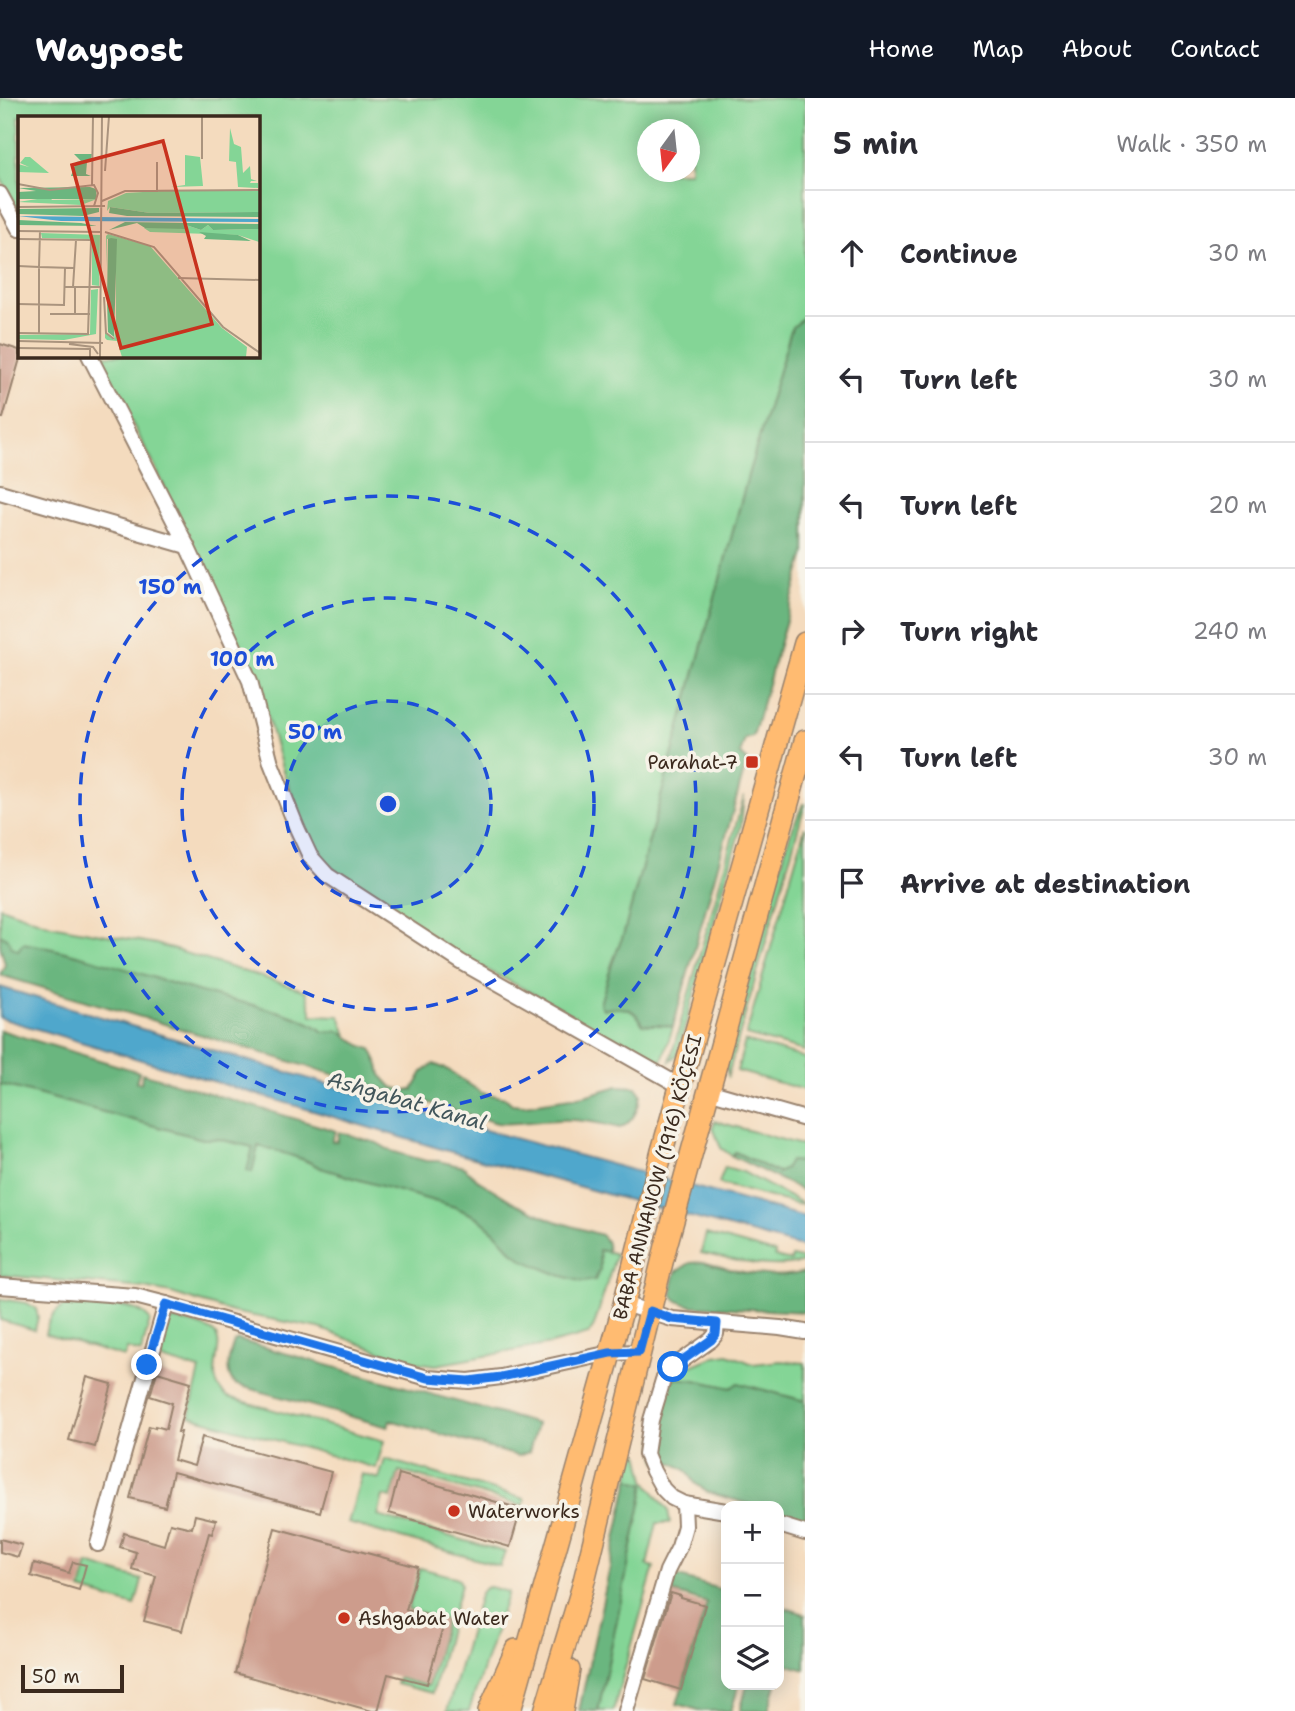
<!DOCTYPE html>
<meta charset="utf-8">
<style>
:root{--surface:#fff;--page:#f2f2f3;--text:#2b2b33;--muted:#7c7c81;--line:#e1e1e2;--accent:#111827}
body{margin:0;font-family:"Shantell Sans",sans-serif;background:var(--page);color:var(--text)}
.controls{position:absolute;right:21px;bottom:21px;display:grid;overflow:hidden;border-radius:14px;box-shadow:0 4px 18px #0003}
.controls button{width:63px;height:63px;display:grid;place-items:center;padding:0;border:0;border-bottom:2px solid var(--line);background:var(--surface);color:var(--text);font:35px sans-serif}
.compass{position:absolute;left:637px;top:21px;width:63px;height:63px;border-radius:50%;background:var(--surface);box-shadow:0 4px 18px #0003;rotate:195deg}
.scale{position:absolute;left:21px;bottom:18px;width:103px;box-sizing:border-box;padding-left:7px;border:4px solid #3b2a1e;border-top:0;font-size:19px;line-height:24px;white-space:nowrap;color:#3b2a1e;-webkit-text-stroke:5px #f7f3e8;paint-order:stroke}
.stop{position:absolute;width:21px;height:21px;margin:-16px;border:5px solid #1a73e8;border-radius:50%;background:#fff}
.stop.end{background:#1a73e8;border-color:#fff;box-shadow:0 2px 7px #0008}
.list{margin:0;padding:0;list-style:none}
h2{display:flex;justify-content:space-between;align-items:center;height:91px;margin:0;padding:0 28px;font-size:30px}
h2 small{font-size:23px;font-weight:400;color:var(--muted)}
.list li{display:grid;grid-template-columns:46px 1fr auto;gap:21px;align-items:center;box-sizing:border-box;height:126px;padding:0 28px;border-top:2px solid var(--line)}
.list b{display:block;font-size:26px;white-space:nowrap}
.list em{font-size:23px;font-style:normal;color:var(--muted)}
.icon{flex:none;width:38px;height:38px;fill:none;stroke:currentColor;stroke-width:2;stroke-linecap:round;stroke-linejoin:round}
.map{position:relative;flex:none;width:805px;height:1613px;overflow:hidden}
header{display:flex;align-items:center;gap:42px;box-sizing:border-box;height:98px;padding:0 35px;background:var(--accent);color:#fff}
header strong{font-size:33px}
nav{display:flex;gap:38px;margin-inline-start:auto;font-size:24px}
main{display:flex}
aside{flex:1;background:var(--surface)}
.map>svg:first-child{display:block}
</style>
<header>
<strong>Waypost</strong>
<nav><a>Home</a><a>Map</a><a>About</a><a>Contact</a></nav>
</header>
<main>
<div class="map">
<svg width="805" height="1613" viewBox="0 0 805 1613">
<rect width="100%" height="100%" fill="#f7f3e8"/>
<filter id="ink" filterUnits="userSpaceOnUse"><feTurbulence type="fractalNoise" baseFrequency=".0143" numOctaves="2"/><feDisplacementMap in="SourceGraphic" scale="14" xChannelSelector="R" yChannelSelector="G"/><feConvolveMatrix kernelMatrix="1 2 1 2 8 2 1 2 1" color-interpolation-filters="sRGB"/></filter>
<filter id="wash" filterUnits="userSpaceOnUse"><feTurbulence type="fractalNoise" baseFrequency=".00686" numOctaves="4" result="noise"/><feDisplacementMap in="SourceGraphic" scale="28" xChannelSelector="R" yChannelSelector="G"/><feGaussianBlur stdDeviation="1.57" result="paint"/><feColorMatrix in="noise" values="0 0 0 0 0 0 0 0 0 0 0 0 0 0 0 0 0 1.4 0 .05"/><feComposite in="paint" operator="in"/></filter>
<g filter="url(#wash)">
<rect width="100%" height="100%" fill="#f4dbbe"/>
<g fill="#84d596" stroke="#60805a" stroke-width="2" fill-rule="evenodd">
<path d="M0,0h805v217l-8,9 -5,3 -43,145 -125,461 -12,31 -12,40 9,5c18,-5 27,5 40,16l12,-1 12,3 -11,34 -30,-11 -22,-11 -51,-32 -97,-50 -123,-83 -14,-12 -8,-10 -11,-20 -24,-64 -26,-91 -105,-218 -55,-104h161v-238h-238v96l-19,-36zM648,32h42v42h-42z"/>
<polygon points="744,698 741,727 677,957 670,963"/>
<polygon points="803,706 805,706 728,977 726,970 726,964 790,737"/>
<polygon points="805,729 805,948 804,953 746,937"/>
<path d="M0,809l51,18 105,19 150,47 6,24 28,1 7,19 -7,-4 -17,1c-18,-17 -56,-22 -80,-28 -74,-20 -150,-36 -224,-54l-9,-3 -2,-8 -8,-5z"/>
<polygon points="745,943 805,960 805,992 737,973"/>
<path d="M0,986l203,55h15l35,8 -5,24 4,1 6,-26c22,4 43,12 63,22l134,39 22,10 18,15 105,37 -1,-20 17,5 -22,72 -5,8 -38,10 -115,21 -30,-4 -87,-33 -87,-16 -61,-19 -27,-5 -144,-13z"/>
<polygon points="715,1023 805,1048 805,1064 800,1063 778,1075 735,1054 732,1058 721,1050 713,1029"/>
<polygon points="725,1069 743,1074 805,1107 796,1106 721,1086 719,1085"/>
<path d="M706,1136l69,19v4l16,4 1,-4 13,3v2c-33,9 -72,-2 -104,-9z"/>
<polygon points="0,1201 27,1205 36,1211 38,1219 35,1232 0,1222"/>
<path d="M67,1206c23,1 69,-4 83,16l-9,33 -14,-4 -3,8 -79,-23c3,-15 9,-22 22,-30z"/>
<path d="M175,1222c12,3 29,5 38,12 17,14 -14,45 15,65l156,44 -8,27 -187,-52 11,-46 -43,-12 12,-34 2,-3z"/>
<polygon points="728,1256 753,1266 780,1263 805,1265 805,1303 738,1285 731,1290 695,1282 676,1280 669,1285 677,1274 715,1258"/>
<polygon points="635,1353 639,1355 645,1382 668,1412 670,1425 657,1425 647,1467 654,1469 613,1613 598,1613 645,1386 629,1381"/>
<polygon points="385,1361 525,1401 523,1408 399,1373 391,1400 383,1398 378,1418 505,1454 500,1468 348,1425 362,1376 379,1381"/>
<polygon points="88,1466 142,1482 135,1508 81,1492"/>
<polygon points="420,1470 455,1479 459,1481 461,1486 432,1595 396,1586 398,1580 428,1588 446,1522 408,1511"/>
<polygon points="490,1489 508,1494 469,1613 447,1613 480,1497 484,1490"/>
</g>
<g fill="#6bb67f" stroke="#53704e" stroke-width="2">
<path d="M805,217v238l-52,184 -8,2 -5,15 7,6 -74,267c-11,-3 -21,-1 -31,-3 -8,-20 -22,-16 -39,-15l-3,-5 12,-40 12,-31 125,-461 43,-145 5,-3z"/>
<path d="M0,836l8,5 3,8 7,3 5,-7c64,11 125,34 188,52 29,8 92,18 112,37l17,-1 20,14 11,4 8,16 2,10 11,12 11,3h10l10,-18 11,-8 14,6 34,23 23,5 7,6 12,1 60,-9 34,-10 18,1 5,7c-2,14 -8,28 -21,34 -20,-5 -41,-9 -61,-8 -21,0 -42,5 -62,3l-497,-148 5,-11 -5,-19z"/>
<path d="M0,932l139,42 -3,10 5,1 1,-10 194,58 -4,10 5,1 2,-10 38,11 14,8 35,10h12l26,6 15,14 36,22 37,17 49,15c6,5 7,9 6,17l-8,-2 1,19 -5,11 -12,2 -24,-7 -34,-14 -14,-11 -16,-18 -18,-15 -22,-10 -95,-27 -39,-12 -16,-8 -34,-11 -13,-3 -6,26 -5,-1 6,-24 -35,-8h-15l-203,-55z"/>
<polygon points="735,1054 778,1075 786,1070 790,1063 805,1064 805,1094 732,1058"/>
<path d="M703,1164c31,9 69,19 102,10v40l-112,-6c-25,-5 -23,-13 -17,-34l14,-9z"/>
<path d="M238,1242l299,84 -8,28 -11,4 -128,-36 -2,7 -154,-43c-10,-12 -5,-28 0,-42z"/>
<path d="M676,1280l19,2 36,8 7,-5 67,18v119l-26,-7v-7h-23l-49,-14 -12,-9 -8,-12 -14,-8 -15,-1c-11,-19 5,-58 11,-79z"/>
<polygon points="629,1381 645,1386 598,1613 579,1613"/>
<polygon points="676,1478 726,1493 726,1587 739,1587 731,1613 702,1613 677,1606 707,1505 671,1494"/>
<polygon points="779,1508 805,1516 805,1572 782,1565 779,1576"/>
<polygon points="747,1587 776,1587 768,1613 740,1613"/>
</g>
<polygon fill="#4fa7cc" stroke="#456875" stroke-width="2" points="0,889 455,1024 805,1119 805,1150 448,1053 0,920"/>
<g id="blocks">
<g fill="#cd9c8c">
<polygon points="0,246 19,252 19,257 21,257 3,320 0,320"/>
<polygon points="157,1274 191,1284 178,1334 181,1334 174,1362 194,1368 202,1339 331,1374 320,1414 173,1374 165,1409 130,1400 149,1328 155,1330 155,1328 166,1331 172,1305 150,1298"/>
<polygon points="87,1279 112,1286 95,1349 69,1342"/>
<polygon points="399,1376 521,1411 510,1449 389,1415"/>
<polygon points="195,1417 216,1422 212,1436 209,1435 182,1533 144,1523 156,1478 132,1471 136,1454 120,1449 124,1435 164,1447 170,1425 192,1430"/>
<polygon points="275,1430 418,1469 406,1512 445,1522 427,1586 388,1576 378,1613 372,1613 235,1575"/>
<polygon points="0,1441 22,1447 18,1459 0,1454"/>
<polygon points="73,1464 86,1467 79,1492 31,1478 34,1465 69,1475"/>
<polygon points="671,1495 681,1498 681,1500 705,1507 681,1592 645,1581"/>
</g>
</g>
</g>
<g filter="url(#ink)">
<use href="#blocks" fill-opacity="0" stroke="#98826e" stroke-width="2"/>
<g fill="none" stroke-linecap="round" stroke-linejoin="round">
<g stroke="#98826e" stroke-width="18">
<g id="street">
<polyline points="0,96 19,131"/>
<polyline points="89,257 187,448 250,583 271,665 297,730 310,758 327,777 461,864 680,988"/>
<polyline points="0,394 187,448"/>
<polyline points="708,993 805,1021"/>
<polyline points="0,1188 135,1198 166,1206 428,1280 469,1283 501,1279 610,1255 639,1254"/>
<polyline points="624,1206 672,1221 780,1230 805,1234"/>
<polyline points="717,1225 716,1236 711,1242 673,1269 663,1282 651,1322 646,1356 653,1373 663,1391 672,1400 684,1406 726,1413"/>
<polyline points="779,1427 805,1435"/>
<polyline points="98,1446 166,1206"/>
<polyline points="626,1613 667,1473 679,1449 685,1428 684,1406"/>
</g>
</g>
<g stroke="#98826e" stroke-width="24">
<g id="primary">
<polyline points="489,1613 516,1552"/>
<polyline points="510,1613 624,1206 662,1053 805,545"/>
<polyline points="545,1613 582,1491 666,1148 805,643"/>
<polyline points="562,1613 569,1572"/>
</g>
</g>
<use href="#street" stroke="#fff" stroke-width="14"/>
<use href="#primary" stroke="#ffbb71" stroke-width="21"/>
</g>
</g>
<g fill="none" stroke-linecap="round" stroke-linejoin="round" filter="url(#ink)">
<polyline stroke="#1a73e8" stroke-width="9" points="147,1267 166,1206 428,1280 469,1283 501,1279 610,1255 639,1254 650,1213 672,1221 717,1225 716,1236 711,1242 673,1269"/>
</g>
<circle cx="388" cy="706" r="103" fill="#1d4ed8" fill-opacity=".12"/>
<g fill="none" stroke="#1d4ed8" stroke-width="3.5" stroke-dasharray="12 9">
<circle cx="388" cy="706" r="103"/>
<circle cx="388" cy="706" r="206"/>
<circle cx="388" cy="706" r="308"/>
</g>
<g fill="#c8321e" stroke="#f7f3e8" stroke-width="2.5">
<rect x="745" y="657" width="14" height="14" rx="3.5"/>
<circle cx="454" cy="1413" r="7"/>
<circle cx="344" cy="1520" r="7"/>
</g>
<g text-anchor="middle" stroke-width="7" stroke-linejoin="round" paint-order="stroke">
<g font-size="19" fill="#3b2a1e" stroke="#f7f3e8" text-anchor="start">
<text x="738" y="671" text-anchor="end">Parahat-7</text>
<text x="468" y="1420">Waterworks</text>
<text x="358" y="1527">Ashgabat Water</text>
</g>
<g font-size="19" fill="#3b2a1e" stroke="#f7f3e8">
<text transform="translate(657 1079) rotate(-75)" y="7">BABA ANNANOW (1916) KÖÇESI</text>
</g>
<g font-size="21" font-style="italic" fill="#42565b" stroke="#f7f3e8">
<text transform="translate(407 1003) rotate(16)" y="7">Ashgabat Kanal</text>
</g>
</g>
<g transform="translate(18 18)">
<rect width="242" height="242" fill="#f4dbbe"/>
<path d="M212,12l4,16 7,3 2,26 7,-7 1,13 6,2h-6l-1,2h8v5l-20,-1 -2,-25 -7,-1zM167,39l15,2 3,29 -32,1 14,-2zM7,41h5l19,16 -31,-1v-8l11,3 -9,-4zM159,74l82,1v21l-109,1 -40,-6 -3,4 1,-10 18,-8zM32,81l2,3 45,-1 -16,6 -63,-3zM168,109l15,5 7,-5 5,5 46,-1v13l-21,-7 -88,-3 -6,-4zM23,117l59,2 -1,51 -7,-1v-46l-50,-1zM90,118l42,12 72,82 25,19 -1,10h-124l-5,-16 -10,-1 -2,-2v-6l9,8 2,-19v-82h-9v28l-1,-31zM80,173l-2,45 -32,6 -46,-1v-4l72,-1 1,-44z" fill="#84d596"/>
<path d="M56,38h18l-1,7 -4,1 -1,12 5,2h-20l5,-14 5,-1zM72,71l6,2 1,10h-79v-7l18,-1 -18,-3zM92,91l40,6 109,-1v5l-132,-1 -18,-3zM81,92v4l-16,4 -65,-2v-5zM0,104l63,3 16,3 -79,-1zM107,106l134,2v5l-46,1 -5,-5 -7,5 -15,-5 1,4 -42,-1 -8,-5 -28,7zM181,116l39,3 13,6 -47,-2 2,-3zM93,122l6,1 -3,98 -6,-5 -1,-31 1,-62z" fill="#6bb67f"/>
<path d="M0,100l241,3 1,3 -199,-1z" fill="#4fa7cc"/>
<path fill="none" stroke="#aa947e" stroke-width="2" d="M184,43v-43M87,55l4,-55M0,68l32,6 44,-5 4,8 -4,13M74,69l1,-69M139,76v-30M84,85l23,-10 135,-1M0,91l87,-1M0,115l83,1M22,115l-1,36 35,1M87,116l49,15 69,80 37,26M0,123l73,1 -3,94 -70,-1M0,150l21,1v67M160,162l82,2M46,171h37M55,171l3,-47M86,181l2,36 8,6M0,188l46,1 1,-37M32,198h40M57,198v-27M0,225l85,2M51,228l24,3 5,7M0,232l72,1v8M82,241l2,-241"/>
<path fill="#c8321e" fill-opacity="0.15" stroke="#c8321e" stroke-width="3.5" d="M145,25l49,183 -91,24 -49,-183z"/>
<rect width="242" height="242" fill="none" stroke="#3b2a1e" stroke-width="3.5"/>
</g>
<circle cx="388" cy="706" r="10" fill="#1d4ed8" stroke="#f7f3e8" stroke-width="3.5"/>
<g font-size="21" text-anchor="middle" font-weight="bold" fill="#1d4ed8" stroke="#f7f3e8" stroke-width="7" stroke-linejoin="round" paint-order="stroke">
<text x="170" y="496">150 m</text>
<text x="242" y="568">100 m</text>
<text x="315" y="641">50 m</text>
</g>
</svg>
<div class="controls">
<button>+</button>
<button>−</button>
<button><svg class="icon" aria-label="layers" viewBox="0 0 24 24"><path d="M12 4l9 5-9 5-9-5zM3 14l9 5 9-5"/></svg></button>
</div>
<svg class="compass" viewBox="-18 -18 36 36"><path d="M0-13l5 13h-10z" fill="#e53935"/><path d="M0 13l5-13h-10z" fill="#7c7c81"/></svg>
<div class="scale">50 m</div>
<div class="stop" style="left:673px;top:1269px"></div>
<div class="stop end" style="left:147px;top:1267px"></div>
</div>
<aside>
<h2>5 min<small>Walk · 350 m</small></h2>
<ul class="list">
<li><svg class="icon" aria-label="ahead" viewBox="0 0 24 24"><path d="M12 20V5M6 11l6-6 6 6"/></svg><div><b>Continue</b></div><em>30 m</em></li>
<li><svg class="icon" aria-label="left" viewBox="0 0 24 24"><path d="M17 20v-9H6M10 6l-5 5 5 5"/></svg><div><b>Turn left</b></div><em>30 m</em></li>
<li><svg class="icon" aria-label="left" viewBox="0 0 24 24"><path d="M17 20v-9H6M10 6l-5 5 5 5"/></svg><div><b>Turn left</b></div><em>20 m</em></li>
<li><svg class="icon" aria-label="right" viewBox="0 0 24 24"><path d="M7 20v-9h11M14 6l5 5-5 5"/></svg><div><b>Turn right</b></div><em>240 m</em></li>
<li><svg class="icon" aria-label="left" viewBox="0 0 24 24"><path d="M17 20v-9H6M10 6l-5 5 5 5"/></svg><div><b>Turn left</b></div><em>30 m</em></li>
<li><svg class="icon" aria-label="arrive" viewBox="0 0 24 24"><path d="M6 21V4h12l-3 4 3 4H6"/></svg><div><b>Arrive at destination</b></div></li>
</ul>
</aside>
</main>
